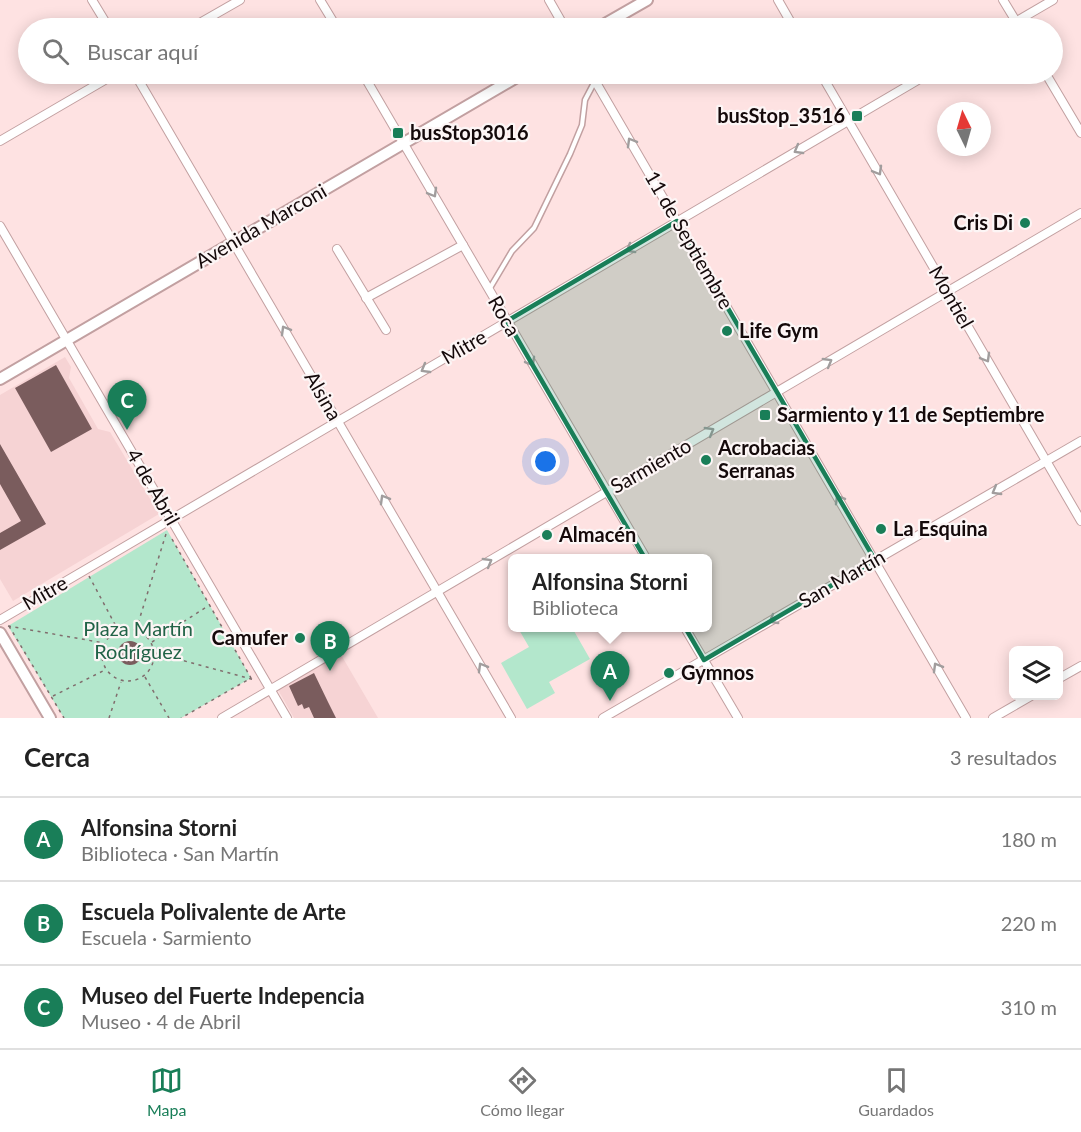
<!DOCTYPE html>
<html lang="es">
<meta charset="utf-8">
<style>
:root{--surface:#fff;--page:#f2f2f2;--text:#222;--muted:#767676;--line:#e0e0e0;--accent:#197e58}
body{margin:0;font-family:Lato,sans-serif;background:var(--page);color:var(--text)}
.controls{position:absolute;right:18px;bottom:18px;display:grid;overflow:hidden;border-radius:9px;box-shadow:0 3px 15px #0003}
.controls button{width:54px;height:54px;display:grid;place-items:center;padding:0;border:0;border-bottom:2px solid var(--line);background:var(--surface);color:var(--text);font:30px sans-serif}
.compass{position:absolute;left:937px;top:102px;width:54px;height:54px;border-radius:50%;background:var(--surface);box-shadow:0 3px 15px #0003;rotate:355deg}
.you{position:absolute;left:546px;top:462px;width:21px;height:21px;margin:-15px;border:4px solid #fff;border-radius:50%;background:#1a73e8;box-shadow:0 0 0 9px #1a73e833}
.badge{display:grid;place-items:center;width:39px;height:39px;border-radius:50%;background:var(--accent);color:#fff;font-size:20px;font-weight:700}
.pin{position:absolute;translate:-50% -50px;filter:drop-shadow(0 2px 3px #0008)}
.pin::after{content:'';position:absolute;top:32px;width:21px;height:18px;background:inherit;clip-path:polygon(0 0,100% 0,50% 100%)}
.popup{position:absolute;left:508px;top:554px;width:204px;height:78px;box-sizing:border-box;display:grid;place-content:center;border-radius:9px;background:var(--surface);filter:drop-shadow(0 2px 4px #0005);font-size:20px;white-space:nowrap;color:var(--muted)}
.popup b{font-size:22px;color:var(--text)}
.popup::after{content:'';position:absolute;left:50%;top:100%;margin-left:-12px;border:12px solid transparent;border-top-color:var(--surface)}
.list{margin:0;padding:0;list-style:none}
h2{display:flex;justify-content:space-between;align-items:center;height:78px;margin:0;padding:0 24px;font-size:26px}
h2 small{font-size:20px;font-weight:400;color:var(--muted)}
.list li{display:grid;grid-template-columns:39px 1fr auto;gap:18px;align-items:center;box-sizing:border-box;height:84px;padding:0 24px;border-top:2px solid var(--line)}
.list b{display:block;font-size:22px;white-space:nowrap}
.list p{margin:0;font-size:20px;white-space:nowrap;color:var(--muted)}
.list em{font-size:20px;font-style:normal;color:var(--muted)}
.icon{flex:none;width:33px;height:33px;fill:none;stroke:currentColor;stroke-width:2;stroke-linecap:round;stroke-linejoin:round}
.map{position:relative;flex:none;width:1081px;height:718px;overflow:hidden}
.search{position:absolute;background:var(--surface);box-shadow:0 3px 15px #0003;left:18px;right:18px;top:18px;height:66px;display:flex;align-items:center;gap:15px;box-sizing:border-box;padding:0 21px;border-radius:33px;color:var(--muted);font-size:22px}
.sheet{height:330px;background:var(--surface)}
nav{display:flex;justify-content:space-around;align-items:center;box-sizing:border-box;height:84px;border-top:2px solid var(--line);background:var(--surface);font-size:16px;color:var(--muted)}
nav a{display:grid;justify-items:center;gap:3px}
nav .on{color:var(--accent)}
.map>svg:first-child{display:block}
</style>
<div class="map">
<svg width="1081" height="718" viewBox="0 0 1081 718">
<rect width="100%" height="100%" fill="#fee2e2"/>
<g fill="#f6d3d4">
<polygon points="65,357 71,367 69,378 98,429 110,432 159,514 13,601 0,579 0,395"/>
<polygon points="340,653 378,718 294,718 277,688"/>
</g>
<g fill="#b3e7cc">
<polygon points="167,530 251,678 181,718 64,718 8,626"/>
<polygon points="518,628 580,628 574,631 590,659 549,682 555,693 527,709 501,663 529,647"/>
</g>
<g fill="#7a5c5d">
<polygon points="56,365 92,429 51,452 15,388"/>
<polygon points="0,444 46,524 0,550 0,533 21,521 0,484"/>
<circle cx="130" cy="653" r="12"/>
<polygon points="314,673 328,702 336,718 314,718 309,707 304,709 302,704 298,706 289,686"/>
</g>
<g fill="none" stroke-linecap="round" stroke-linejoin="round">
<g stroke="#c2a0a1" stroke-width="7">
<polyline id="service" points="490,288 512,251 534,228 570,154 582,125 585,100 595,81"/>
</g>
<g stroke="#c2a0a1" stroke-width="10">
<g id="minor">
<polyline points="92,0 109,28"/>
<polyline points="320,0 337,28"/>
<polyline points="549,0 565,28"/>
<polyline points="778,0 794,28"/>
<polyline points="1003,0 1020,28"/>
<polyline points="191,28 240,0"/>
<polyline points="1005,28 1053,0"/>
<polyline points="135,74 511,718"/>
<polyline points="363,74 646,558"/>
<polyline points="591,74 966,718"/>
<polyline points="821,74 1081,521"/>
<polyline points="1046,74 1081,133"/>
<polyline points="0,141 115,74"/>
<polyline points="0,226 287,718"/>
<polyline points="337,249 386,330"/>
<polyline points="366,298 463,245"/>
<polyline points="0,620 928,74"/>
<polyline points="685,628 738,718"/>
<polyline points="1058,679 1081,666"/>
<polyline points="222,718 1081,213"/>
<polyline points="603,718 1081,441"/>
<polyline points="993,718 1031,696"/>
</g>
</g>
<g stroke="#c2a0a1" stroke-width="14">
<g id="secondary">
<polyline points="598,28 647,0"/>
<polyline points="0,379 522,74"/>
<polyline points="0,633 50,718"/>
</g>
</g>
<g stroke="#806d6d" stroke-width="1.5" stroke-dasharray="3 4.5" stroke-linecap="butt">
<polyline points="172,539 251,678 181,718"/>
<polyline points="89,576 118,630"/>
<polyline points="8,626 104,643"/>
<polyline points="9,626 64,718"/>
<circle cx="128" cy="655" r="26"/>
<polyline points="136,630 166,534"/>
<polyline points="152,642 208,606"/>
<polyline points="155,653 255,680"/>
<polyline points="145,677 169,718"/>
<polyline points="53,696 105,670"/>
<polyline points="109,718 121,682"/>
</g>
<use href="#service" stroke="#fff" stroke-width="4"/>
<use href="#minor" stroke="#fff" stroke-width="8"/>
<use href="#secondary" stroke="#fff" stroke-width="10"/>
</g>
<defs><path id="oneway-chevron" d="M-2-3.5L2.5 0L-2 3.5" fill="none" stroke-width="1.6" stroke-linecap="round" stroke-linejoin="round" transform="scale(1.5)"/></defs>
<g stroke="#a19d9d">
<use href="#oneway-chevron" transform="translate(631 142) rotate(-120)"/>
<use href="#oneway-chevron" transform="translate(798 150) rotate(150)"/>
<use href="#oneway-chevron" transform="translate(878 171) rotate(60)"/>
<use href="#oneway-chevron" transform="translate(433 193) rotate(60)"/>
<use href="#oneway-chevron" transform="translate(630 249) rotate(150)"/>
<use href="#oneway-chevron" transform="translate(285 330) rotate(-120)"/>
<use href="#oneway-chevron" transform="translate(986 358) rotate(60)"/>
<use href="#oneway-chevron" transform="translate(531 362) rotate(60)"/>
<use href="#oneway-chevron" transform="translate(828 362) rotate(-30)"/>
<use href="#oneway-chevron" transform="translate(425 369) rotate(150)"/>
<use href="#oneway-chevron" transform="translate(710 431) rotate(-30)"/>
<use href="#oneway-chevron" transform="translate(996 491) rotate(150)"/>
<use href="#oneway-chevron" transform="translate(384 499) rotate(-120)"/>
<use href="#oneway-chevron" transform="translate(839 499) rotate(-120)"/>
<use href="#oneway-chevron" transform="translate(488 562) rotate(-30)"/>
<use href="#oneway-chevron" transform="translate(773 620) rotate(150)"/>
<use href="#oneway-chevron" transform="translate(482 667) rotate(-120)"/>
<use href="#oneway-chevron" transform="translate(937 667) rotate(-120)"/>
</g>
<path fill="#197e58" fill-opacity="0.2" stroke="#197e58" stroke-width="4.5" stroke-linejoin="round" d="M677,221l198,339 -171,100 -197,-339z"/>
<g fill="#197e58" stroke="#fcf5f5" stroke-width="2">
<rect x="851" y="110" width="12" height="12" rx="3"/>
<rect x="392" y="127" width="12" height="12" rx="3"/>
<circle cx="1025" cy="223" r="6"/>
<circle cx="727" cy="331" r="6"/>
<rect x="759" y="409" width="12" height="12" rx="3"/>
<circle cx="706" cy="460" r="6"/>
<circle cx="881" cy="529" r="6"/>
<circle cx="547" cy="535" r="6"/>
<circle cx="300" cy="638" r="6"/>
<circle cx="669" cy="673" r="6"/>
</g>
<g text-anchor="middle" stroke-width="4.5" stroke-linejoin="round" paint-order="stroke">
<g font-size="20" font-weight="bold" fill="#14090a" stroke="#fcf5f5" text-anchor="start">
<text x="845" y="123" text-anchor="end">busStop_3516</text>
<text x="410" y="140">busStop3016</text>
<text x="1013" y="230" text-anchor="end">Cris Di</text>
<text x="739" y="338">Life Gym</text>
<text x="777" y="422">Sarmiento y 11 de Septiembre</text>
<text x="718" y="455">Acrobacias<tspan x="718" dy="23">Serranas</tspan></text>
<text x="893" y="536">La Esquina</text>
<text x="559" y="542">Almacén</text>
<text x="288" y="645" text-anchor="end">Camufer</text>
<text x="681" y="680">Gymnos</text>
</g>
<g font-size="20" fill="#14090a" stroke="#fcf5f5">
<text transform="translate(261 226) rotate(-30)" y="7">Avenida Marconi</text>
<text transform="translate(689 240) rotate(60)" y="7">11 de Septiembre</text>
<text transform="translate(951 297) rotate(60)" y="7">Montiel</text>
<text transform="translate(504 316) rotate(60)" y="7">Roca</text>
<text transform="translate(464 347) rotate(-30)" y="7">Mitre</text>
<text transform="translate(323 396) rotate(60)" y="7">Alsina</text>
<text transform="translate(651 466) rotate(-30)" y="7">Sarmiento</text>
<text transform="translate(153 487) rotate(60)" y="7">4 de Abril</text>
<text transform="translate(842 579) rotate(-30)" y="7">San Martín</text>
<text transform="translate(45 593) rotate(-30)" y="7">Mitre</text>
</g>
<g font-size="20" fill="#216347" stroke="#fcf5f5">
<text x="138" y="636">Plaza Martín<tspan x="138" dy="23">Rodríguez</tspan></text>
</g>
</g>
</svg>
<div class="controls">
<button><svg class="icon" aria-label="layers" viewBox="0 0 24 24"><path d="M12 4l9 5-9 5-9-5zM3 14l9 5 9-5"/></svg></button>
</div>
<svg class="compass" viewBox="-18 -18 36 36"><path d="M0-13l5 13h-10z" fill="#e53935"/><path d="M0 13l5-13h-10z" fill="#767676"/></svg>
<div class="you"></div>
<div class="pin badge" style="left:610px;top:701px">A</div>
<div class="popup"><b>Alfonsina Storni</b>Biblioteca</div>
<div class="pin badge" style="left:330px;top:671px">B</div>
<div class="pin badge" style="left:127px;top:430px">C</div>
<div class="search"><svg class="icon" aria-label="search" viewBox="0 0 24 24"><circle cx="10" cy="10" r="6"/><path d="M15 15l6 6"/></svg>Buscar aquí</div>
</div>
<section class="sheet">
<h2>Cerca<small>3 resultados</small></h2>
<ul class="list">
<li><span class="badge">A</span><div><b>Alfonsina Storni</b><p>Biblioteca · San Martín</p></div><em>180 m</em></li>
<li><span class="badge">B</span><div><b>Escuela Polivalente de Arte</b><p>Escuela · Sarmiento</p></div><em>220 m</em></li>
<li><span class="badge">C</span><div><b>Museo del Fuerte Indepencia</b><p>Museo · 4 de Abril</p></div><em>310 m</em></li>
</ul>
</section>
<nav>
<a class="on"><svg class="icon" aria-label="map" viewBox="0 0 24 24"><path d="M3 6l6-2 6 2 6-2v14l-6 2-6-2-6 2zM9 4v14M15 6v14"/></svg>Mapa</a>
<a><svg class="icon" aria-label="directions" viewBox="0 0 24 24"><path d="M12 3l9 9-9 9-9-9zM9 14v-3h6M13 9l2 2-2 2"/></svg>Cómo llegar</a>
<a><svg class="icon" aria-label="saved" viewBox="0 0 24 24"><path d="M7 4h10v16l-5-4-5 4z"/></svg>Guardados</a>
</nav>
